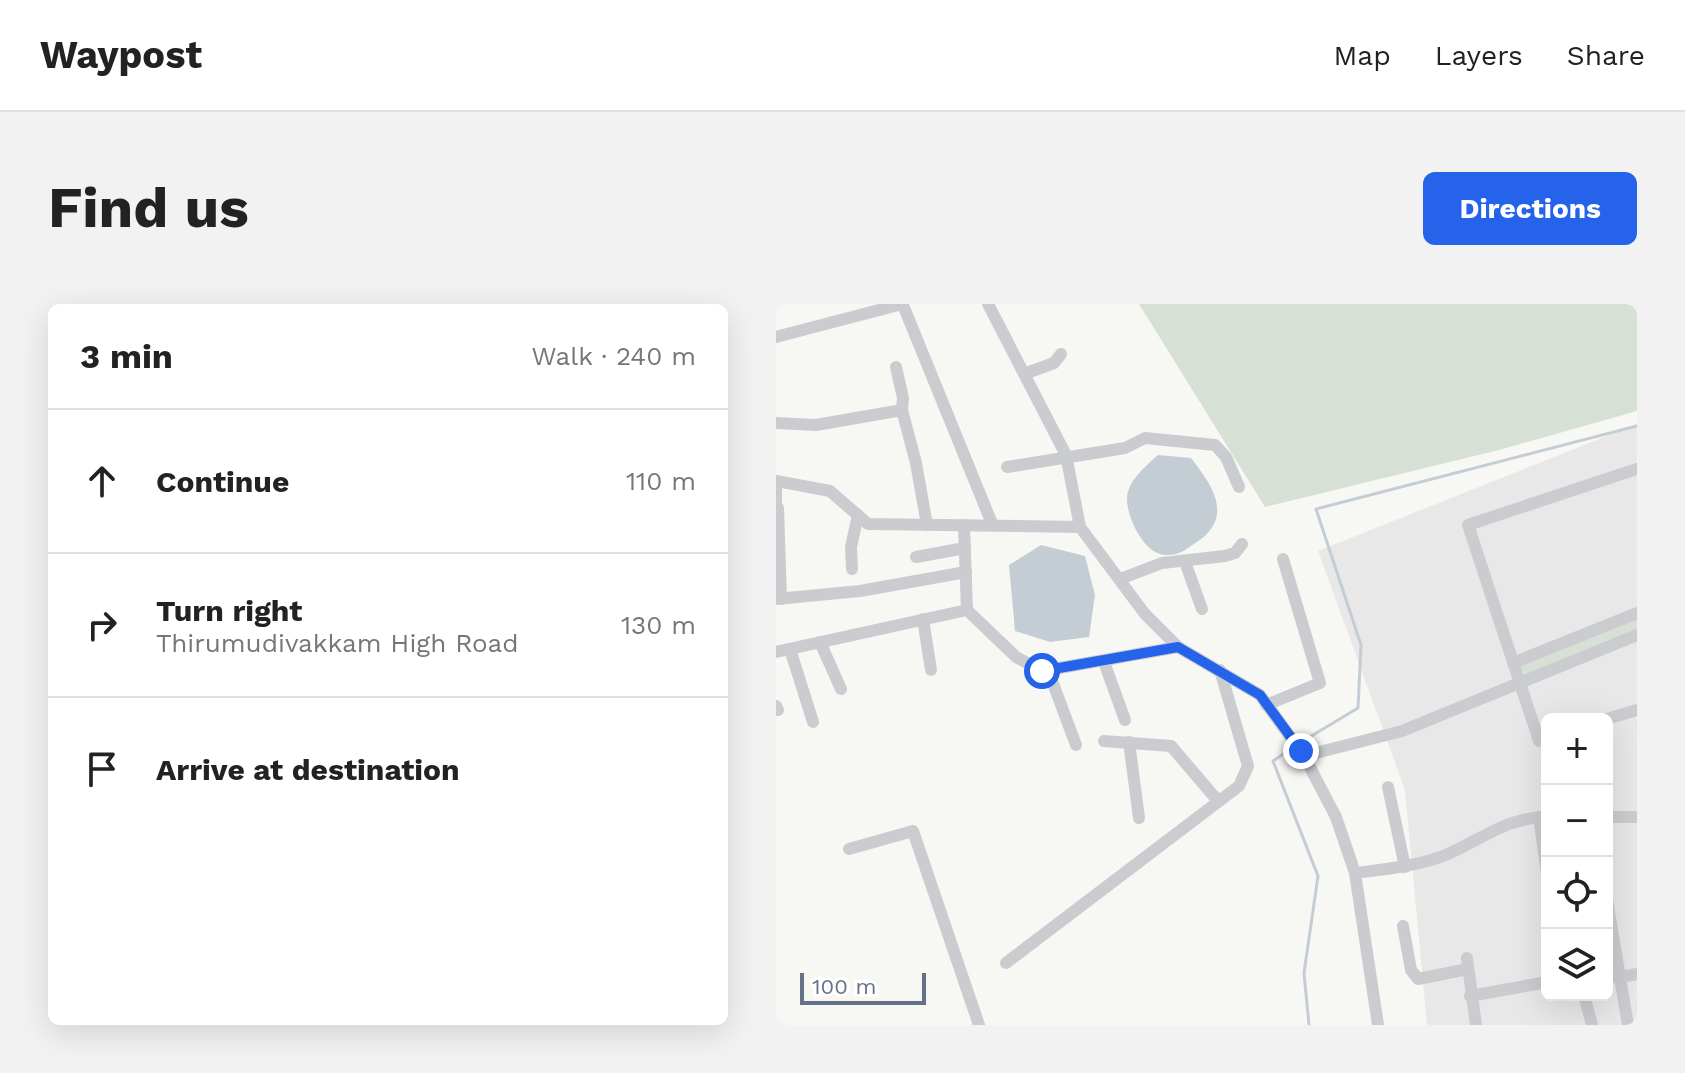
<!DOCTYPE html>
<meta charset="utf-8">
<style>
:root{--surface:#fff;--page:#f2f2f2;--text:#222;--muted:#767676;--line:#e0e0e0;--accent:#2563eb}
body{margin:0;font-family:"Work Sans",sans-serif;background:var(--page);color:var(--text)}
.controls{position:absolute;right:24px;bottom:24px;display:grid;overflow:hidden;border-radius:12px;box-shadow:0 8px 32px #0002}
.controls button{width:72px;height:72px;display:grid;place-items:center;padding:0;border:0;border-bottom:2px solid var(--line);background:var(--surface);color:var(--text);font:40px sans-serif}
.scale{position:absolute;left:24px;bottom:20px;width:126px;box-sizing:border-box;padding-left:8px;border:4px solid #647288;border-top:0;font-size:22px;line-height:28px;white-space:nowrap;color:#647288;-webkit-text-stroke:6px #fff;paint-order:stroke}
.stop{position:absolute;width:24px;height:24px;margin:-18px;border:6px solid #2563eb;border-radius:50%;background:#fff}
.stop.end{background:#2563eb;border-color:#fff;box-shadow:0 2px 8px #0008}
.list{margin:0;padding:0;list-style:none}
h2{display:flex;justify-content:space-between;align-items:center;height:104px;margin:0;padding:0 32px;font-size:34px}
h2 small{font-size:26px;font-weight:400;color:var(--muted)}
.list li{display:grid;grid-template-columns:52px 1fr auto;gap:24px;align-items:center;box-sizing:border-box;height:144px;padding:0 32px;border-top:2px solid var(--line)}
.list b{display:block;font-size:30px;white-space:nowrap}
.list p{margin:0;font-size:26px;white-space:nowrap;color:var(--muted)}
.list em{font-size:26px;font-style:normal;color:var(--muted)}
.icon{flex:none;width:44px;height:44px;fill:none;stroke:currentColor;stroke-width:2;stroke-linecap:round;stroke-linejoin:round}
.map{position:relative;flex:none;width:861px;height:721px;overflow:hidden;border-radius:12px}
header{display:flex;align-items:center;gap:48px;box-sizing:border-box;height:112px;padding:0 40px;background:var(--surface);border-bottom:2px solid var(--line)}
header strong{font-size:38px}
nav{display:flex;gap:44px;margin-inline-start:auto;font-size:28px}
.intro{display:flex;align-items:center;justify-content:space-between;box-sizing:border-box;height:192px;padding:0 48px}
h1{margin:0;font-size:56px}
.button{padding:20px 36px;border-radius:12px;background:var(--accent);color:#fff;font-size:28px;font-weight:700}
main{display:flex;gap:48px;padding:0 48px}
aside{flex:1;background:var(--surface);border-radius:12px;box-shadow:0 8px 32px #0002}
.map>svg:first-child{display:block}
</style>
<header>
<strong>Waypost</strong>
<nav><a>Map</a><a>Layers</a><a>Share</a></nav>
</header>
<div class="intro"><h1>Find us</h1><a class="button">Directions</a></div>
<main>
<aside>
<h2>3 min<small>Walk · 240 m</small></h2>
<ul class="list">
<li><svg class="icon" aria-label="ahead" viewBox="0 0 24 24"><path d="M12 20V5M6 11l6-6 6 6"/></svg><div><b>Continue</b></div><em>110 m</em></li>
<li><svg class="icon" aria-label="right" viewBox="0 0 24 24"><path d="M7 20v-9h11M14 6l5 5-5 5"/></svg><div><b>Turn right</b><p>Thirumudivakkam High Road</p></div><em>130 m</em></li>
<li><svg class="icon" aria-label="arrive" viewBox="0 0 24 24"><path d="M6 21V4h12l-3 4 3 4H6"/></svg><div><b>Arrive at destination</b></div></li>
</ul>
</aside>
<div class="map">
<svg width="861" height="721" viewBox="0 0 861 721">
<rect width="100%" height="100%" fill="#f7f8f4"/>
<path fill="#e8e8e8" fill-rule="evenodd" d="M861,120v601h-210l-22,-235 -87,-239zM771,415h60v276h-60z"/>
<g fill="#d7e0d5">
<polygon points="363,0 861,0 861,107 723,146 489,203"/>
<polygon points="861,312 861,326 751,371 744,366 745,361"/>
</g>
<g fill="#c5cdd4">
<path d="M382,151l33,3c23,29 44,61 3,86 -9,6 -16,12 -28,11 -21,0 -39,-36 -39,-56 0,-18 19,-33 31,-44z"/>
<polygon points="265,241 309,252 319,291 313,333 274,338 239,327 233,261"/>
</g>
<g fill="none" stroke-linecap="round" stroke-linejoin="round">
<g stroke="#c5cdd4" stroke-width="3">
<polyline points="522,440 582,404 585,341 540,205 861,122"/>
<polyline points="516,444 497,457 542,572 528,669 533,721"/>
</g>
<g stroke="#caccd0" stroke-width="12">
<polyline points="212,0 290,151 304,223 369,310 402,343 484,391 528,452 560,513 579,569 602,721"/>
<polyline points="127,1 217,222"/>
<polyline points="0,33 126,0"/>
<polyline points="120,63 127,94 126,106"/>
<polyline points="248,70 278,59 285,50"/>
<polyline points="0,119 40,121 126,106 140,159 151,221"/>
<polyline points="231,163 349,144 369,134 439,141 450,153 463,183"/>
<polyline points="0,177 54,187 92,220 304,223"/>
<polyline points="2,204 5,295"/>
<polyline points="0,205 0,177"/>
<polyline points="140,253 189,244"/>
<polyline points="409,258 426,305"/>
<polyline points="76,265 75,243 82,211"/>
<polyline points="344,275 386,259 449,252 459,249 466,240"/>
<polyline points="0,295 84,287 190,268"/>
<polyline points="191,306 240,353 266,367 402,343"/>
<polyline points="147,315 155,366"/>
<polyline points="44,338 65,385"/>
<polyline points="14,345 37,418"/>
<polyline points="0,348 191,306 188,221"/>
<polyline points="328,358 349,416"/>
<polyline points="737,359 861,309"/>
<polyline points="272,366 300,441"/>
<polyline points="490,401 544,379 507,255"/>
<polyline points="0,402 2,406"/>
<polyline points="831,415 861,406"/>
<polyline points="771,434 763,437 692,221 861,165"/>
<polyline points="328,437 395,442 442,497"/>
<polyline points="353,438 363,514"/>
<polyline points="528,452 626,427 861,331"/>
<polyline points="612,483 629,563"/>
<polyline points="763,513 771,570"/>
<polyline points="831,513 861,513"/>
<polyline points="73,545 137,527 203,721"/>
<path d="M579,569c32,-4 64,-7 93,-19 37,-16 56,-36 99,-37"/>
<polyline points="831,596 852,721"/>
<polyline points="627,622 635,666 642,675 692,665"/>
<polyline points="691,654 700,721"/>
<polyline points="230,659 463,482 472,462 444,366"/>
<polyline points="841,674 861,670"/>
<polyline points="808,691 816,721"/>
<polyline points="694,692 771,678"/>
</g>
</g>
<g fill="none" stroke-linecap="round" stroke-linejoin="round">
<polyline stroke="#2563eb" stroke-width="10" points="266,367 402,343 484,391 525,447"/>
</g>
</svg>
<div class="controls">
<button>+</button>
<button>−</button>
<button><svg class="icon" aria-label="locate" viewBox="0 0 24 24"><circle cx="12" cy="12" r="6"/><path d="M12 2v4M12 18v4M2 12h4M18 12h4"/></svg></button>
<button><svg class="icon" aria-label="layers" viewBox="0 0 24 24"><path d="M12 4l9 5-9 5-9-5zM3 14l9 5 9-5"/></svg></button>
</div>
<div class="scale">100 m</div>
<div class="stop" style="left:266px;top:367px"></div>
<div class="stop end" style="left:525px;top:447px"></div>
</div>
</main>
